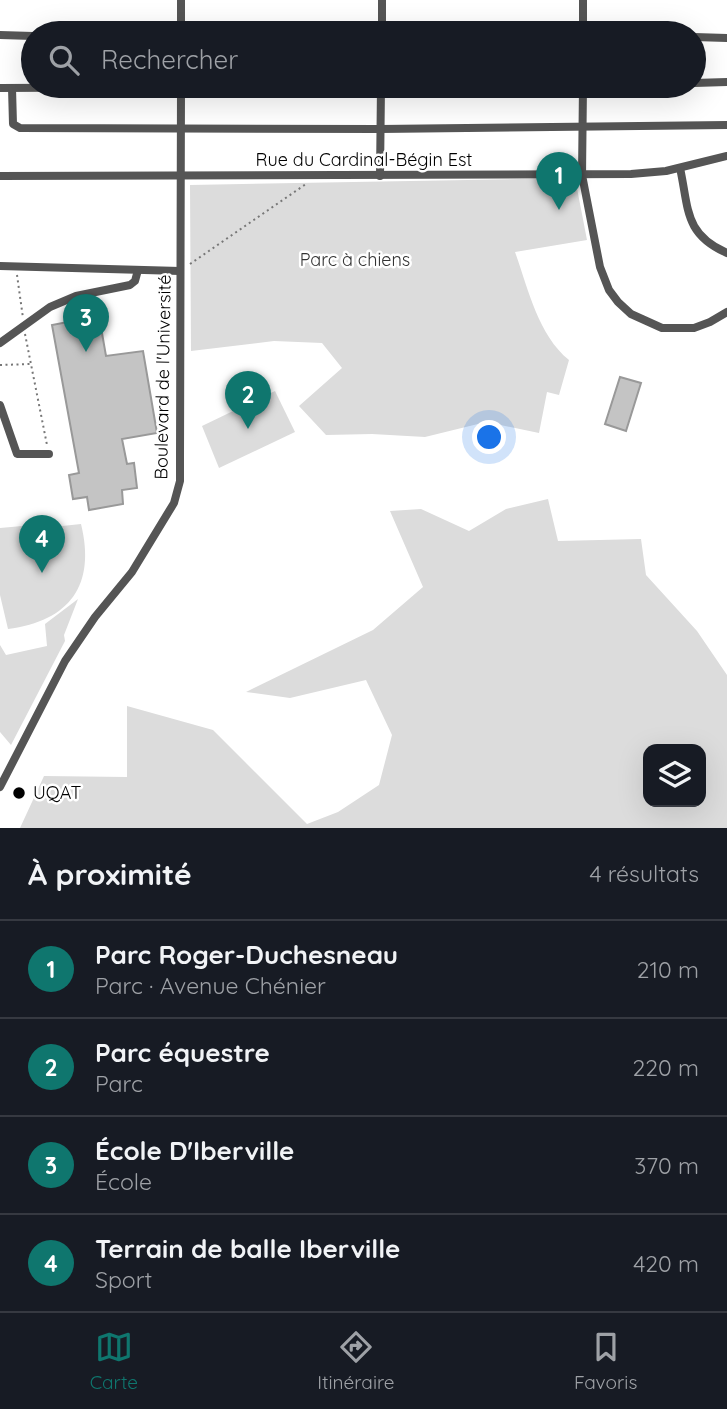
<!DOCTYPE html>
<html lang="fr">
<meta charset="utf-8">
<style>
:root{--surface:#171b24;--page:#20242c;--text:#f1f3f6;--muted:#9ea1a6;--line:#363941;--accent:#0f766e}
body{margin:0;font-family:Quicksand,sans-serif;background:var(--page);color:var(--text)}
.controls{position:absolute;right:21px;bottom:21px;display:grid;overflow:hidden;border-radius:14px;box-shadow:0 7px 28px #0002}
.controls button{width:63px;height:63px;display:grid;place-items:center;padding:0;border:0;border-bottom:2px solid var(--line);background:var(--surface);color:var(--text);font:35px sans-serif}
.you{position:absolute;left:490px;top:438px;width:24px;height:24px;margin:-18px;border:5px solid #fff;border-radius:50%;background:#1a73e8;box-shadow:0 0 0 10px #1a73e833}
.badge{display:grid;place-items:center;width:46px;height:46px;border-radius:50%;background:var(--accent);color:#fff;font-size:23px;font-weight:700}
.pin{position:absolute;translate:-50% -58px;filter:drop-shadow(0 2px 4px #0008)}
.pin::after{content:'';position:absolute;top:37px;width:24px;height:21px;background:inherit;clip-path:polygon(0 0,100% 0,50% 100%)}
.list{margin:0;padding:0;list-style:none}
h2{display:flex;justify-content:space-between;align-items:center;height:91px;margin:0;padding:0 28px;font-size:30px}
h2 small{font-size:23px;font-weight:400;color:var(--muted)}
.list li{display:grid;grid-template-columns:46px 1fr auto;gap:21px;align-items:center;box-sizing:border-box;height:98px;padding:0 28px;border-top:2px solid var(--line)}
.list b{display:block;font-size:26px;white-space:nowrap}
.list p{margin:0;font-size:23px;white-space:nowrap;color:var(--muted)}
.list em{font-size:23px;font-style:normal;color:var(--muted)}
.icon{flex:none;width:38px;height:38px;fill:none;stroke:currentColor;stroke-width:2;stroke-linecap:round;stroke-linejoin:round}
.map{position:relative;flex:none;width:727px;height:828px;overflow:hidden}
.search{position:absolute;background:var(--surface);box-shadow:0 7px 28px #0002;left:21px;right:21px;top:21px;height:77px;display:flex;align-items:center;gap:18px;box-sizing:border-box;padding:0 24px;border-radius:38px;color:var(--muted);font-size:26px}
.sheet{height:483px;background:var(--surface)}
nav{display:flex;justify-content:space-around;align-items:center;box-sizing:border-box;height:98px;border-top:2px solid var(--line);background:var(--surface);font-size:19px;color:var(--muted)}
nav a{display:grid;justify-items:center;gap:4px}
nav .on{color:var(--accent)}
.map>svg:first-child{display:block}
</style>
<div class="map">
<svg width="727" height="828" viewBox="0 0 727 828">
<rect width="100%" height="100%" fill="#fff"/>
<g fill="#dcdcdc" fill-rule="evenodd">
<path d="M575,178l12,62 -72,12c13,36 23,83 54,108l-10,35 -12,-3 -8,41 -53,-11 -61,15 -53,-3 -46,1 -27,-29 43,-38 -20,-25 -48,-2 -83,10 -1,-166z"/>
<polygon points="275,391 295,432 219,468 202,426"/>
<path d="M548,499l10,42 83,-2 5,36 51,56 30,44v153h-707l24,-52 83,1v-71l86,24 94,94 31,-12 41,-27 13,-50 -26,-55 -76,18 -44,-6 127,-62 50,-43 -33,-76 31,-2 48,22 37,-22zM648,749h53v53h-53z"/>
<path d="M81,524c15,61 -11,97 -73,105l-8,-34v-67l33,-3 1,4z"/>
<polygon points="78,599 64,635 65,641 11,745 0,732 0,645 6,655 47,646 45,624"/>
</g>
<g fill="#c4c4c4" stroke="#999" stroke-width="2">
<polygon points="99,316 106,356 143,351 157,433 122,439 127,464 134,463 137,488 122,490 123,504 89,510 87,497 73,499 69,475 79,473 52,325"/>
<polygon points="620,377 641,383 626,431 605,424"/>
</g>
<g fill="none" stroke-linecap="round" stroke-linejoin="round">
<g stroke="#777" stroke-width="2" stroke-dasharray="2 3.5" stroke-linecap="butt">
<polyline points="190,264 306,184"/>
<polyline points="17,275 23,318"/>
<polyline points="25,334 47,445"/>
<polyline points="0,365 30,364"/>
</g>
<g stroke="#555" stroke-width="8">
<polyline points="181,33 181,0"/>
<polyline points="382,33 382,0"/>
<polyline points="583,33 583,0"/>
<polyline points="0,35 33,36"/>
<polyline points="694,37 727,38"/>
<polyline points="694,83 727,82"/>
<polyline points="583,86 582,175 600,267 609,290 618,302 631,314 662,328 694,328 710,322 727,312"/>
<polyline points="0,88 426,86"/>
<polyline points="12,88 13,124 20,128 380,129 727,125"/>
<path d="M680,168c9,41 4,66 47,85"/>
<polyline points="0,176 631,174 666,171 727,156"/>
<polyline points="380,176 381,86"/>
<polyline points="0,266 180,271"/>
<polyline points="0,343 50,307 76,296 130,285 135,281 138,270"/>
<polyline points="0,405 17,454 49,454"/>
<polyline points="0,787 65,661 95,617 132,572 174,503 180,481 180,456 181,86"/>
</g>
</g>
<circle fill="#000" stroke="#fff" stroke-width="2.5" cx="19" cy="793" r="7"/>
<g text-anchor="middle" stroke-width="5" stroke-linejoin="round" paint-order="stroke">
<g font-size="18" fill="#000" stroke="#fff">
<text x="364" y="166">Rue du Cardinal-Bégin Est</text>
<text transform="translate(163 377) rotate(-89)" y="6">Boulevard de l'Université</text>
</g>
<g font-size="18" fill="#333" stroke="#fff">
<text x="355" y="266">Parc à chiens</text>
</g>
<g font-size="18" fill="#000" stroke="#fff" text-anchor="start">
<text x="33" y="799">UQAT</text>
</g>
</g>
</svg>
<div class="controls">
<button><svg class="icon" aria-label="layers" viewBox="0 0 24 24"><path d="M12 4l9 5-9 5-9-5zM3 14l9 5 9-5"/></svg></button>
</div>
<div class="you"></div>
<div class="pin badge" style="left:559px;top:210px">1</div>
<div class="pin badge" style="left:248px;top:429px">2</div>
<div class="pin badge" style="left:86px;top:352px">3</div>
<div class="pin badge" style="left:42px;top:573px">4</div>
<div class="search"><svg class="icon" aria-label="search" viewBox="0 0 24 24"><circle cx="10" cy="10" r="6"/><path d="M15 15l6 6"/></svg>Rechercher</div>
</div>
<section class="sheet">
<h2>À proximité<small>4 résultats</small></h2>
<ul class="list">
<li><span class="badge">1</span><div><b>Parc Roger-Duchesneau</b><p>Parc · Avenue Chénier</p></div><em>210 m</em></li>
<li><span class="badge">2</span><div><b>Parc équestre</b><p>Parc</p></div><em>220 m</em></li>
<li><span class="badge">3</span><div><b>École D'Iberville</b><p>École</p></div><em>370 m</em></li>
<li><span class="badge">4</span><div><b>Terrain de balle Iberville</b><p>Sport</p></div><em>420 m</em></li>
</ul>
</section>
<nav>
<a class="on"><svg class="icon" aria-label="map" viewBox="0 0 24 24"><path d="M3 6l6-2 6 2 6-2v14l-6 2-6-2-6 2zM9 4v14M15 6v14"/></svg>Carte</a>
<a><svg class="icon" aria-label="directions" viewBox="0 0 24 24"><path d="M12 3l9 9-9 9-9-9zM9 14v-3h6M13 9l2 2-2 2"/></svg>Itinéraire</a>
<a><svg class="icon" aria-label="saved" viewBox="0 0 24 24"><path d="M7 4h10v16l-5-4-5 4z"/></svg>Favoris</a>
</nav>
